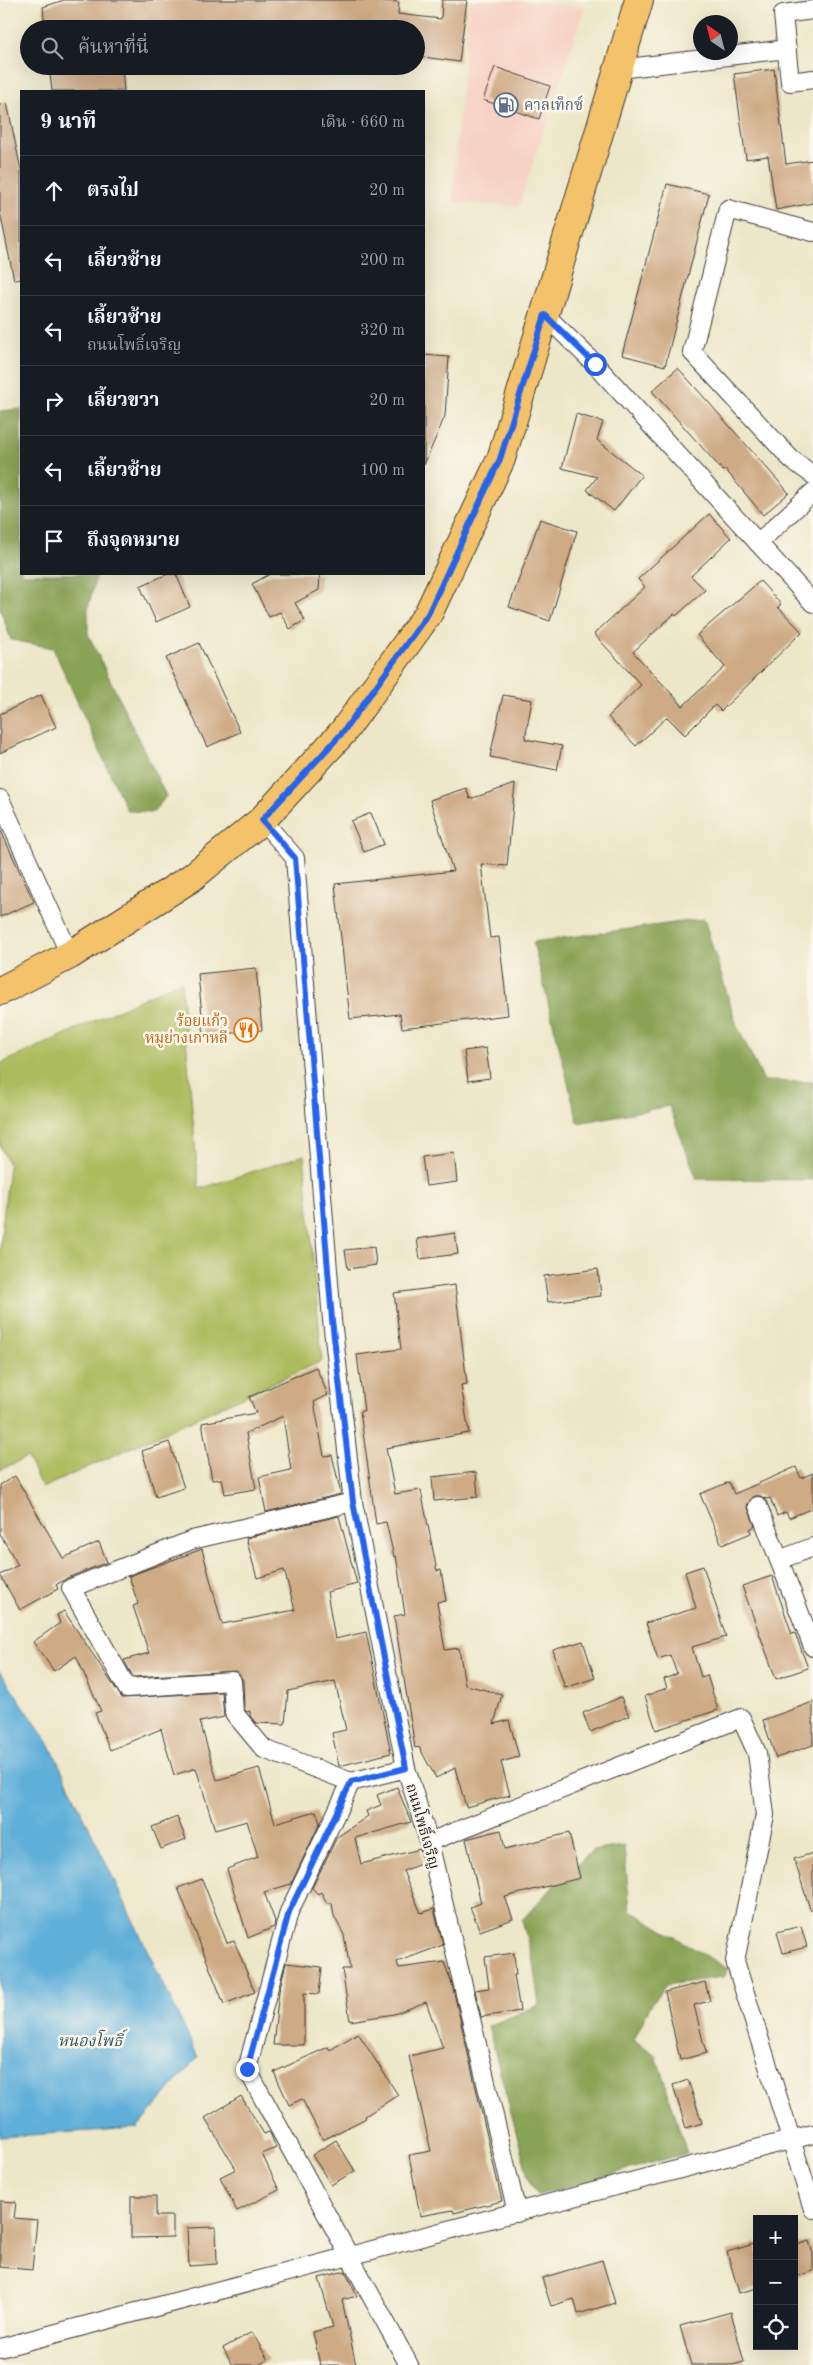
<!DOCTYPE html>
<html lang="th">
<meta charset="utf-8">
<style>
:root{--surface:#171b24;--page:#20242c;--text:#f1f3f6;--muted:#9ea1a6;--line:#363941}
body{margin:0;font-family:"Old Standard TT","Noto Serif Thai",serif;background:var(--page);color:var(--text)}
.controls{position:absolute;right:15px;bottom:15px;display:grid;overflow:hidden;border-radius:0px;box-shadow:0 5px 20px #0002}
.controls button{width:45px;height:45px;display:grid;place-items:center;padding:0;border:0;border-bottom:1px solid var(--line);background:var(--surface);color:var(--text);font:25px sans-serif}
.compass{position:absolute;left:693px;top:15px;width:45px;height:45px;border-radius:50%;background:var(--surface);box-shadow:0 5px 20px #0002;rotate:325deg}
.stop{position:absolute;width:15px;height:15px;margin:-11px;border:4px solid #2563eb;border-radius:50%;background:#fff}
.stop.end{background:#2563eb;border-color:#fff;box-shadow:0 1px 5px #0008}
.list{margin:0;padding:0;list-style:none}
h2{display:flex;justify-content:space-between;align-items:center;height:65px;margin:0;padding:0 20px;font-size:21px}
h2 small{font-size:16px;font-weight:400;color:var(--muted)}
.list li{display:grid;grid-template-columns:32px 1fr auto;gap:15px;align-items:center;box-sizing:border-box;height:70px;padding:0 20px;border-top:1px solid var(--line)}
.list b{display:block;font-size:19px;white-space:nowrap}
.list p{margin:0;font-size:16px;white-space:nowrap;color:var(--muted)}
.list em{font-size:16px;font-style:normal;color:var(--muted)}
.icon{flex:none;width:28px;height:28px;fill:none;stroke:currentColor;stroke-width:2;stroke-linecap:round;stroke-linejoin:round}
.map{position:relative;flex:none;width:813px;height:2365px;overflow:hidden}
.search{position:absolute;background:var(--surface);box-shadow:0 5px 20px #0002;left:20px;top:20px;width:405px;height:55px;display:flex;align-items:center;gap:12px;box-sizing:border-box;padding:0 18px;border-radius:28px;color:var(--muted);font-size:19px}
.panel{position:absolute;background:var(--surface);box-shadow:0 5px 20px #0002;left:20px;top:90px;width:405px;height:485px;border-radius:0px}
.map>svg:first-child{display:block}
</style>
<div class="map">
<svg width="813" height="2365" viewBox="0 0 813 2365">
<rect width="100%" height="100%" fill="#fbf7ec"/>
<filter id="ink" filterUnits="userSpaceOnUse"><feTurbulence type="fractalNoise" baseFrequency=".02" numOctaves="2"/><feDisplacementMap in="SourceGraphic" scale="10" xChannelSelector="R" yChannelSelector="G"/><feConvolveMatrix kernelMatrix="1 2 1 2 8 2 1 2 1" color-interpolation-filters="sRGB"/></filter>
<filter id="wash" filterUnits="userSpaceOnUse"><feTurbulence type="fractalNoise" baseFrequency=".0096" numOctaves="4" result="noise"/><feDisplacementMap in="SourceGraphic" scale="20" xChannelSelector="R" yChannelSelector="G"/><feGaussianBlur stdDeviation="1.12" result="paint"/><feColorMatrix in="noise" values="0 0 0 0 0 0 0 0 0 0 0 0 0 0 0 0 0 1.4 0 .05"/><feComposite in="paint" operator="in"/></filter>
<g filter="url(#wash)">
<rect width="100%" height="100%" fill="#ede7c9"/>
<polygon fill="#f6d2c4" points="469,0 502,0 585,7 519,206 452,202"/>
<polygon fill="#acbb5d" stroke="#646c3c" points="181,981 199,1189 304,1155 322,1361 42,1488 27,1457 0,1470 0,1248 9,1165 0,1145 0,1064"/>
<g fill="#89a354" stroke="#526038">
<polygon points="21,409 21,574 100,574 96,576 88,608 88,634 166,796 154,812 127,811 53,648 11,640 0,608 0,411"/>
<polygon points="704,919 737,1026 764,1081 813,1082 813,1180 697,1179 669,1106 578,1123 533,942"/>
<polygon points="624,1846 630,1910 728,1969 723,1977 666,1985 650,2006 634,2040 656,2055 687,2153 538,2195 530,2184 488,2026 539,2005 533,1963 522,1920 554,1885 593,1850"/>
</g>
<polygon fill="#5eafd9" stroke="#3d667a" points="0,1671 50,1745 198,2057 137,2128 0,2137"/>
<g id="blocks">
<g fill="#ceaa85">
<polygon points="64,0 367,0 399,2 398,14 441,19 442,0 467,0 459,62 416,56 416,29 45,29 43,7"/>
<polygon points="49,66 122,66 124,91 52,91"/>
<polygon points="495,67 550,86 539,119 483,100"/>
<polygon points="774,69 786,164 813,160 813,203 776,210 768,156 746,159 734,74"/>
<polygon points="7,103 21,170 21,279 14,280 0,212 0,104"/>
<polygon points="667,184 709,194 665,366 622,355"/>
<polygon points="424,355 449,357 445,416 424,465"/>
<polygon points="678,368 789,493 763,515 725,469 723,471 652,391"/>
<polygon points="576,414 603,422 597,440 642,475 614,511 587,490 597,477 562,468"/>
<polygon points="709,514 731,538 691,576 705,590 676,616 674,614 633,652 683,706 725,667 697,635 760,581 781,604 778,607 802,632 721,711 715,705 685,735 667,717 636,746 608,717 641,685 594,634 645,587 638,579"/>
<polygon points="540,519 577,531 550,621 509,607"/>
<polygon points="168,574 176,574 190,607 156,622 140,586"/>
<polygon points="270,574 320,574 319,590 295,603 305,620 290,629 280,612 269,617 252,584"/>
<polygon points="199,643 240,732 207,747 166,658"/>
<polygon points="41,695 56,727 0,753 0,714"/>
<polygon points="503,695 532,700 525,739 562,746 557,770 490,757"/>
<polygon points="515,784 507,866 481,864 490,938 499,937 508,1015 402,1028 400,1014 350,1019 335,884 453,871 430,800 466,788 470,799"/>
<polygon points="371,813 384,844 364,852 351,821"/>
<polygon points="0,829 34,902 0,917"/>
<polygon points="256,968 262,1030 204,1036 198,974"/>
<polygon points="486,1048 490,1078 468,1081 464,1051"/>
<polygon points="454,1153 457,1182 426,1186 422,1157"/>
<polygon points="455,1233 458,1254 420,1259 417,1239"/>
<polygon points="374,1247 376,1265 348,1269 345,1250"/>
<polygon points="598,1269 601,1296 548,1302 544,1276"/>
<polygon points="455,1285 467,1384 461,1385 469,1433 386,1448 395,1494 421,1490 437,1571 441,1570 446,1601 437,1602 445,1650 459,1648 465,1685 502,1694 494,1724 509,1720 519,1757 501,1762 510,1795 466,1807 455,1768 436,1778 419,1747 415,1748 394,1616 405,1614 396,1556 394,1557 386,1522 376,1524 360,1411 364,1411 357,1355 401,1349 394,1293"/>
<polygon points="316,1367 328,1395 314,1402 324,1456 332,1455 341,1494 266,1512 259,1477 291,1470 283,1416 246,1433 256,1489 225,1494 222,1479 212,1480 202,1423 256,1413 249,1397"/>
<polygon points="169,1442 184,1488 156,1497 142,1451"/>
<polygon points="796,1467 801,1478 813,1473 813,1508 789,1518 786,1512 777,1516 770,1498 766,1499 760,1496 754,1496 747,1505 755,1526 750,1529 751,1533 722,1545 700,1494 729,1482 734,1494"/>
<polygon points="476,1472 478,1497 434,1501 432,1477"/>
<polygon points="15,1476 63,1558 99,1542 107,1562 67,1578 56,1585 58,1589 20,1610 0,1575 18,1565 0,1534 0,1485"/>
<polygon points="339,1516 357,1584 327,1592 335,1639 366,1632 391,1753 339,1766 332,1733 346,1730 335,1681 288,1691 285,1724 256,1723 250,1716 250,1711 247,1712 244,1709 243,1680 236,1671 133,1677 124,1660 149,1653 133,1606 138,1604 129,1576 202,1549 222,1624 295,1610 284,1570 257,1578 246,1538"/>
<polygon points="703,1566 726,1637 692,1647 701,1677 707,1675 718,1710 656,1730 645,1696 667,1688 664,1679 677,1674 670,1655 658,1659 646,1623 696,1608 685,1572"/>
<polygon points="772,1576 792,1634 795,1633 808,1668 776,1679 742,1586"/>
<polygon points="64,1611 122,1698 222,1692 224,1717 200,1722 217,1780 259,1768 275,1823 316,1811 320,1823 291,1884 264,1892 275,1921 274,1927 248,1938 227,1869 258,1857 247,1821 215,1830 196,1768 174,1775 161,1729 110,1750 95,1713 101,1711 76,1656 54,1671 33,1642 60,1623 57,1615"/>
<polygon points="583,1641 595,1678 565,1688 553,1650"/>
<polygon points="621,1697 629,1716 590,1732 583,1713"/>
<polygon points="813,1702 813,1745 776,1758 763,1720"/>
<polygon points="397,1787 411,1822 355,1838 361,1864 420,1849 423,1863 403,1871 421,1913 434,1909 443,1945 397,1962 399,1968 444,1962 452,1984 502,2201 454,2213 453,2210 420,2216 409,2155 431,2151 409,2056 443,2048 426,2002 394,2014 350,2021 342,1969 350,1969 344,1935 334,1916 332,1903 327,1903 321,1892 318,1894 312,1888 337,1837 368,1816 366,1811 381,1805 377,1795"/>
<polygon points="177,1817 186,1839 161,1849 152,1827"/>
<polygon points="501,1830 505,1849 569,1833 580,1878 505,1897 513,1919 480,1931 470,1907 481,1903 466,1839"/>
<polygon points="813,1853 813,1909 810,1909 794,1859"/>
<polygon points="202,1879 227,1943 234,1941 255,1992 224,2004 178,1888"/>
<polygon points="801,1926 807,1947 783,1953 777,1932"/>
<polygon points="514,1953 516,1975 514,1975 520,2011 481,2017 475,1990 489,1988 485,1957"/>
<polygon points="286,1963 322,1967 319,1994 304,1993 304,2045 273,2045 279,1991"/>
<polygon points="705,1982 710,2001 694,2005 706,2053 680,2060 665,1992"/>
<polygon points="358,2033 398,2095 365,2116 366,2118 323,2140 302,2099 289,2105 274,2072 328,2047 330,2050"/>
<polygon points="688,2080 702,2123 686,2128 673,2085"/>
<polygon points="241,2096 264,2134 269,2132 271,2135 276,2148 262,2154 279,2190 237,2211 220,2177 236,2169 205,2118"/>
<polygon points="336,2140 355,2171 331,2185 312,2155"/>
<polygon points="131,2196 156,2196 156,2216 173,2216 173,2237 131,2238"/>
<polygon points="0,2201 16,2202 14,2218 37,2220 32,2270 0,2267"/>
<polygon points="216,2227 217,2264 189,2266 187,2228"/>
<polygon points="809,2241 813,2254 813,2271 794,2277 794,2246"/>
<polygon points="757,2243 757,2288 739,2293 727,2252"/>
<polygon points="602,2260 615,2303 578,2314 574,2299 551,2306 542,2278"/>
<polygon points="345,2271 357,2296 342,2300 356,2365 320,2365 313,2332 333,2327 319,2278"/>
<polygon points="731,2312 744,2362 732,2365 691,2365 680,2326"/>
<polygon points="252,2332 268,2360 258,2365 233,2365 223,2348"/>
</g>
</g>
</g>
<g filter="url(#ink)">
<use href="#blocks" fill-opacity="0" stroke="#3b3a36" stroke-width="1"/>
<g fill="none" stroke-linecap="round" stroke-linejoin="round">
<g stroke="#3b3a36" stroke-width="20">
<g id="street">
<polyline points="813,10 783,14 790,82 813,79"/>
<polyline points="619,69 787,49"/>
<polyline points="813,232 728,209 692,352 791,459 813,475"/>
<polyline points="545,315 595,364 813,603"/>
<polyline points="758,543 813,492"/>
<polyline points="0,799 70,955"/>
<polyline points="262,820 295,858 332,1320 353,1502 406,1768 429,1842 517,2213"/>
<polyline points="758,1506 813,1647"/>
<polyline points="779,1560 813,1547"/>
<polyline points="406,1768 351,1782 289,1912 247,2069 409,2365"/>
<polyline points="351,1782 264,1749 234,1713 232,1681 127,1688 71,1588 192,1540 353,1502"/>
<polyline points="429,1842 741,1718 757,1753 765,1815 735,1961 813,2209"/>
<polyline points="0,2348 813,2134"/>
</g>
</g>
<g stroke="#3b3a36" stroke-width="30">
<polyline id="primary" points="0,991 70,955 191,878 262,820 343,732 428,614 501,459 639,0"/>
</g>
<use href="#street" stroke="#fff" stroke-width="18"/>
<use href="#primary" stroke="#f3c26a" stroke-width="28"/>
</g>
</g>
<g fill="none" stroke-linecap="round" stroke-linejoin="round" filter="url(#ink)">
<polyline stroke="#2563eb" stroke-width="6" points="247,2069 289,1912 351,1782 406,1768 353,1502 332,1320 295,858 262,820 343,732 428,614 500,459 545,315 595,364"/>
</g>
<defs>
<g id="fuel-ring" transform="scale(1.25)"><circle r="9.5" fill="#fbf7ec" stroke="#5c6f8a" stroke-width="1.5"/><path d="M-5.5-6h7V0h2V4h1.3V-2.5L3-4.5l.8-.8L6-3V5H2.5V1h-1V6h-7ZM-4.2-4.7v3.2H.2V-4.7Z" fill="#5c6f8a"/></g>
<g id="restaurant-ring" transform="scale(1.25)"><circle r="9.5" fill="#fbf7ec" stroke="#e8710a" stroke-width="1.5"/><path d="M-5-6h1v4h1v-4h1v4h1v-4h1v5L-1.5 .5V6h-2V.5L-5-1ZM5-6V6H3V1.5H1.5Q1.5-4 5-6Z" fill="#e8710a"/></g>
</defs>
<g fill-rule="evenodd">
<use href="#fuel-ring" x="506" y="105"/>
<use href="#restaurant-ring" x="246" y="1030"/>
</g>
<g text-anchor="middle" stroke-width="5" stroke-linejoin="round" paint-order="stroke">
<g font-size="15" fill="#4e5e75" stroke="#fbf7ec" text-anchor="start">
<text x="524" y="110">คาลเท็กซ์</text>
</g>
<g font-size="15" fill="#c56008" stroke="#fbf7ec" text-anchor="end">
<text x="228" y="1026">ร้อยแก้ว<tspan x="228" dy="17">หมูย่างเกาหลี</tspan></text>
</g>
<g font-size="15" fill="#1c1c1c" stroke="#fbf7ec">
<text transform="translate(423 1826) rotate(74)" y="5">ถนนโพธิ์เจริญ</text>
</g>
<g font-size="16" font-style="italic" fill="#365768" stroke="#fbf7ec">
<text x="90" y="2046">หนองโพธิ์</text>
</g>
</g>
</svg>
<div class="controls">
<button>+</button>
<button>−</button>
<button><svg class="icon" aria-label="locate" viewBox="0 0 24 24"><circle cx="12" cy="12" r="6"/><path d="M12 2v4M12 18v4M2 12h4M18 12h4"/></svg></button>
</div>
<svg class="compass" viewBox="-18 -18 36 36"><path d="M0-13l5 13h-10z" fill="#e53935"/><path d="M0 13l5-13h-10z" fill="#9ea1a6"/></svg>
<div class="stop" style="left:595px;top:364px"></div>
<div class="stop end" style="left:247px;top:2069px"></div>
<div class="search"><svg class="icon" aria-label="search" viewBox="0 0 24 24"><circle cx="10" cy="10" r="6"/><path d="M15 15l6 6"/></svg>ค้นหาที่นี่</div>
<section class="panel">
<h2>9 นาที<small>เดิน · 660 m</small></h2>
<ul class="list">
<li><svg class="icon" aria-label="ahead" viewBox="0 0 24 24"><path d="M12 20V5M6 11l6-6 6 6"/></svg><div><b>ตรงไป</b></div><em>20 m</em></li>
<li><svg class="icon" aria-label="left" viewBox="0 0 24 24"><path d="M17 20v-9H6M10 6l-5 5 5 5"/></svg><div><b>เลี้ยวซ้าย</b></div><em>200 m</em></li>
<li><svg class="icon" aria-label="left" viewBox="0 0 24 24"><path d="M17 20v-9H6M10 6l-5 5 5 5"/></svg><div><b>เลี้ยวซ้าย</b><p>ถนนโพธิ์เจริญ</p></div><em>320 m</em></li>
<li><svg class="icon" aria-label="right" viewBox="0 0 24 24"><path d="M7 20v-9h11M14 6l5 5-5 5"/></svg><div><b>เลี้ยวขวา</b></div><em>20 m</em></li>
<li><svg class="icon" aria-label="left" viewBox="0 0 24 24"><path d="M17 20v-9H6M10 6l-5 5 5 5"/></svg><div><b>เลี้ยวซ้าย</b></div><em>100 m</em></li>
<li><svg class="icon" aria-label="arrive" viewBox="0 0 24 24"><path d="M6 21V4h12l-3 4 3 4H6"/></svg><div><b>ถึงจุดหมาย</b></div></li>
</ul>
</section>
</div>
